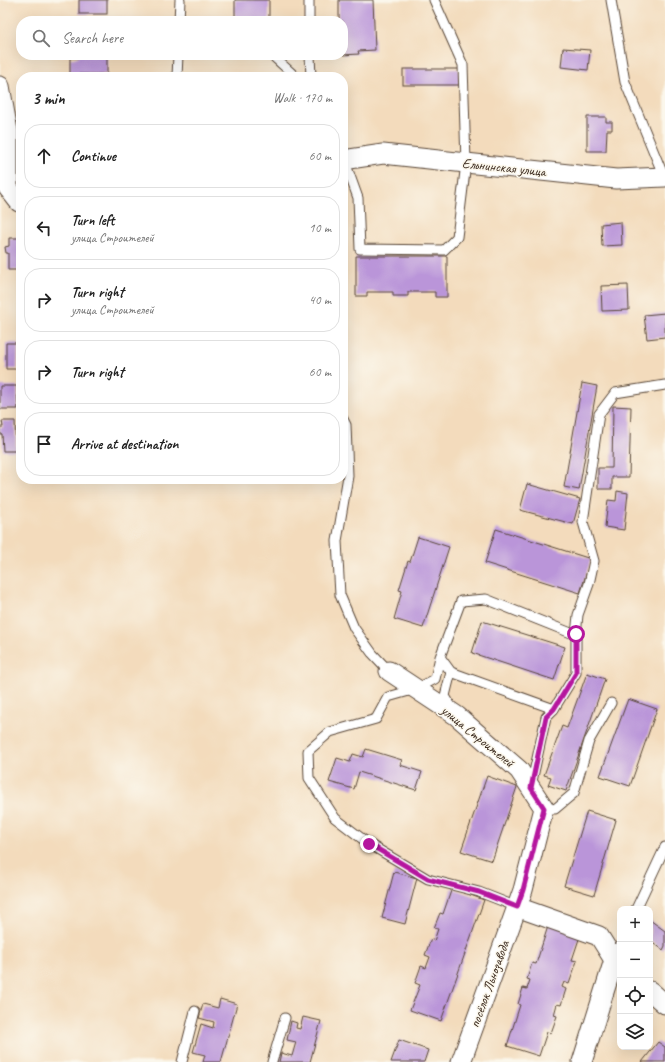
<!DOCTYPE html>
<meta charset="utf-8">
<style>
:root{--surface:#fff;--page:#f6f6f6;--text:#222;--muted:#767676;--line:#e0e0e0}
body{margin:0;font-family:Caveat,sans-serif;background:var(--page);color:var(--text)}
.controls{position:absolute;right:12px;bottom:12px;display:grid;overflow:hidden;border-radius:8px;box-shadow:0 4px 16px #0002}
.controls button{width:36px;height:36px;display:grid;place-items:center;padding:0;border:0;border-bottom:1px solid var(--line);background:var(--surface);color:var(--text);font:20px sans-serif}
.stop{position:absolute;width:12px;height:12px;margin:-9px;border:3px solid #b5179e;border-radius:50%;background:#fff}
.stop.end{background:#b5179e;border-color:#fff;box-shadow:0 1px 4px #0008}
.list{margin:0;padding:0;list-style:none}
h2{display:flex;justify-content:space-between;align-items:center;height:52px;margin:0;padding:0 16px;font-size:17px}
h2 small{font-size:13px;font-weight:400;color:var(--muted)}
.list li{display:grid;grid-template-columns:26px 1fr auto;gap:12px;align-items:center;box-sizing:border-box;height:64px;margin:0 8px 8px;padding:0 8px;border:1px solid var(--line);border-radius:16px}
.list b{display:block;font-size:15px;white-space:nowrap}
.list p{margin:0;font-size:13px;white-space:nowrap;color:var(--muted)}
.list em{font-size:13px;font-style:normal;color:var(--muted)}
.icon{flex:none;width:22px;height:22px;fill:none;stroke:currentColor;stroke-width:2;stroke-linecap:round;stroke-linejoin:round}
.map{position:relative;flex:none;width:665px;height:1062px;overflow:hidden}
.search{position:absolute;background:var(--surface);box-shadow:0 4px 16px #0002;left:16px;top:16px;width:332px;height:44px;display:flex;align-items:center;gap:10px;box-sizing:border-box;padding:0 14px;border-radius:16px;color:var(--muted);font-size:15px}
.panel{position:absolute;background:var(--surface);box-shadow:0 4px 16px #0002;left:16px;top:72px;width:332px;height:412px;border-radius:16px}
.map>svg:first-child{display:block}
</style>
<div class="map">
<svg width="665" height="1062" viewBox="0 0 665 1062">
<rect width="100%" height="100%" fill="#fbf7ec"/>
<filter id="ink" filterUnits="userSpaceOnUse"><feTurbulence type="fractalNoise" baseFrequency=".025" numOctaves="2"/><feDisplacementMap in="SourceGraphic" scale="8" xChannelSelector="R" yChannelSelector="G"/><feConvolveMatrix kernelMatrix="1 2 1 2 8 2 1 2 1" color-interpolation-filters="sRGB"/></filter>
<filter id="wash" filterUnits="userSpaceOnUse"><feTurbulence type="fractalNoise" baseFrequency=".012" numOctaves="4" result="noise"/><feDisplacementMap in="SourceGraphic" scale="16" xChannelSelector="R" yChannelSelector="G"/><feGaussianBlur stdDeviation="0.9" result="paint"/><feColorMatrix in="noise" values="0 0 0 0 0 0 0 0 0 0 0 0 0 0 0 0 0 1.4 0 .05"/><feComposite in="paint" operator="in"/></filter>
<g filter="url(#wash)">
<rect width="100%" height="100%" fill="#f3dbbc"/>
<g id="blocks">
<g fill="#ba95d9">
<rect x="79" y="0" width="28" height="14"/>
<rect x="235" y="0" width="34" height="21"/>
<polygon points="339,0 373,0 375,50 358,51 359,54 343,55 343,21 339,21"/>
<polygon points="563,48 590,50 588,70 561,67"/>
<polygon points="78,55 107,55 107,74 70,74 70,58 78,58"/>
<rect x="403" y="69" width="56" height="16"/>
<polygon points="587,117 606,117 606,122 612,122 612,130 607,130 606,151 587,151"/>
<polygon points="621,222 622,245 602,246 601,224"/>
<polygon points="9,238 21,238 21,270 8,270 8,253 6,253 5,247 9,246"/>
<polygon points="356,256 447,256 447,297 435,297 435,292 408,292 408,296 393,296 393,292 367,292 367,296 356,296"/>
<polygon points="628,285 629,310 602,311 601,286"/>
<polygon points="665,313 665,337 647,339 644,315"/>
<polygon points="6,343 18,343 17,369 6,369"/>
<polygon points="582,383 597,386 579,490 564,487"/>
<polygon points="0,386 17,386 18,409 0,409"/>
<polygon points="613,406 631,407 629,477 612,477 612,489 598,489 598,468 612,468"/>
<polygon points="2,421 15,421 16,451 3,451 2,434 0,434 0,427 3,427"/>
<polygon points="527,484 580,499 573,524 520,510"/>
<polygon points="617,491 628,493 624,530 605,527 608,500 616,501"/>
<polygon points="496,529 591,559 580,593 485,563"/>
<polygon points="418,537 449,547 423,628 394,619 402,591 399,590 408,561 410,562"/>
<polygon points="482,621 565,647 554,680 472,653"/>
<polygon points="587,673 605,679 566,791 548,785 551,777 544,775 562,726 567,728"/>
<polygon points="628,699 657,709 630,786 600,776"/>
<polygon points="366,749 402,760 400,765 422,772 416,790 359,772 354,789 329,782 337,758 350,762 353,754 363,757"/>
<polygon points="487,776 517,787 492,861 461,851"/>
<polygon points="587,811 616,820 594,895 564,886"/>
<polygon points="394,872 417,878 405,924 382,918"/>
<polygon points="452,888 484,900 441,1021 410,1010 420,985 415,983 421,966 426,968 430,957 425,955 431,939 434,941 438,929 434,928 440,913 443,914"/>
<polygon points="650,920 665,931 665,946 663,950 650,940"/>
<polygon points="549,923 581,933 572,960 577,961 569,984 564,982 562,987 566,989 561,1005 557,1004 554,1015 557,1016 551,1033 547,1032 539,1056 507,1046 520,1005 518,1004 523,988 527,989 530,980 527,979 532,963 536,964"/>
<polygon points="220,999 237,1004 221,1062 203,1062 205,1055 193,1052 201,1024 213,1028 214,1022 199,1018 203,1004 218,1008"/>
<polygon points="303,1017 321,1021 310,1062 279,1062 281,1053 292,1056 296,1042 287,1040 291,1021 297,1023 296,1028 300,1029"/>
<polygon points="399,1040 428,1050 424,1062 391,1062"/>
<polygon points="658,1042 665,1047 665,1062 642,1062"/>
</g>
</g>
</g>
<g filter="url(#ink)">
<use href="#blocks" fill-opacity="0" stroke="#574536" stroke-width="1"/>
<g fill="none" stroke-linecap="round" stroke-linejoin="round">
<g stroke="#574536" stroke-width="11">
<g id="lane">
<polyline points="309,0 309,21"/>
<polyline points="611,0 625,82 664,177"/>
<polyline points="179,21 180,0"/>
<polyline points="310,55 311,77"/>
<polyline points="275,58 296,77"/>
<polyline points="177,77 178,55"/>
<polyline points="344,159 358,198 360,249 444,250 457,237 466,163 463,65 434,0"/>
<polyline points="343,419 346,425 348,476 337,541 340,595 354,628 372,653 389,671"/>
<polyline points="576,635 578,615 589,584 594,561 583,522 599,414 615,393 665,385"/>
<polyline points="440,657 451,672 554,709 576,673 576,635 486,599 461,601 440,657 435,679 416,689 388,697 376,719 330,732 308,751 309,778 335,818 369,844 428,879 479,892 517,907"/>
<polyline points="451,706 445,696 451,672"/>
<polyline points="531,786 546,717 554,709"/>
<polyline points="544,808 555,809 574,793 589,741 611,703"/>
<polyline points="636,909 665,847"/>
<polyline points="614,960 620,946"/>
<polyline points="182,1062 195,1011"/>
<polyline points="272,1062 285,1018"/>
</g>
</g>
<g stroke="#574536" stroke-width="21">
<g id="street">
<polyline points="0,86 8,131 8,188 19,202 21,202"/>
<polyline points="343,160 383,154 466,163 616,179 665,177"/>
<polyline points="389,671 457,716 519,770 544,808 523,890 517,907 599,936 614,960 620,966"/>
<polyline points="650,991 665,1004"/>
<polyline points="461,1062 517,907"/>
<polyline points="582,1062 614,960"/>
</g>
</g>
<use href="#lane" stroke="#fff" stroke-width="9"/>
<use href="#street" stroke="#fff" stroke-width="19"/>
</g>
</g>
<g fill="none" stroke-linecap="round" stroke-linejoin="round" filter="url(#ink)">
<polyline stroke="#b5179e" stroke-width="5" points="369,844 428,879 479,892 517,907 523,890 544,808 531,788 546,717 554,709 576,673 576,634"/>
</g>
<g text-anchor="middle" stroke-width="3" stroke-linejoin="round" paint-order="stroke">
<g font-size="14" fill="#3b2a1e" stroke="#fbf7ec">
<text transform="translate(504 167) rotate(6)" y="5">Ельнинская улица</text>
<text transform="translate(478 736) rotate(39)" y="5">улица Строителей</text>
<text transform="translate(489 984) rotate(-70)" y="5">посёлок Льнозавода</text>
</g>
</g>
</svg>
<div class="controls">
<button>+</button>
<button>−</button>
<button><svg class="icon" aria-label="locate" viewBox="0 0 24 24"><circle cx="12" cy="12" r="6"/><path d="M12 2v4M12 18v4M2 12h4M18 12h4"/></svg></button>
<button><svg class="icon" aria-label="layers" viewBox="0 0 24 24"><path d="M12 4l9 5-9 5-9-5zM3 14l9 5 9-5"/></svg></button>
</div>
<div class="stop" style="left:576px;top:634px"></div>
<div class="stop end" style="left:369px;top:844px"></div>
<div class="search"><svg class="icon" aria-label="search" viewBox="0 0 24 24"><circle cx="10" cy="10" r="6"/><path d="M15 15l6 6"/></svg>Search here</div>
<section class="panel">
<h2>3 min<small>Walk · 170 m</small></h2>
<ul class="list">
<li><svg class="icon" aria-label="ahead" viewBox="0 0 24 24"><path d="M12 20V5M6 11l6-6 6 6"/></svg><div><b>Continue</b></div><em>60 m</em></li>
<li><svg class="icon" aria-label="left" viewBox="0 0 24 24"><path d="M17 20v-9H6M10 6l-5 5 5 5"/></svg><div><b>Turn left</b><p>улица Строителей</p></div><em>10 m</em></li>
<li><svg class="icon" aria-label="right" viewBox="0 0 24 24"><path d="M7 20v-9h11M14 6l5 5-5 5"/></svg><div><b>Turn right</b><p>улица Строителей</p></div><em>40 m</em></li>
<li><svg class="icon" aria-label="right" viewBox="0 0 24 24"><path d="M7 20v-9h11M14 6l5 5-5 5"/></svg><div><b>Turn right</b></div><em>60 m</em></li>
<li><svg class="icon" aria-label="arrive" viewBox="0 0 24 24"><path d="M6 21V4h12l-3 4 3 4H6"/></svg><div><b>Arrive at destination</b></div></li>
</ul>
</section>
</div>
